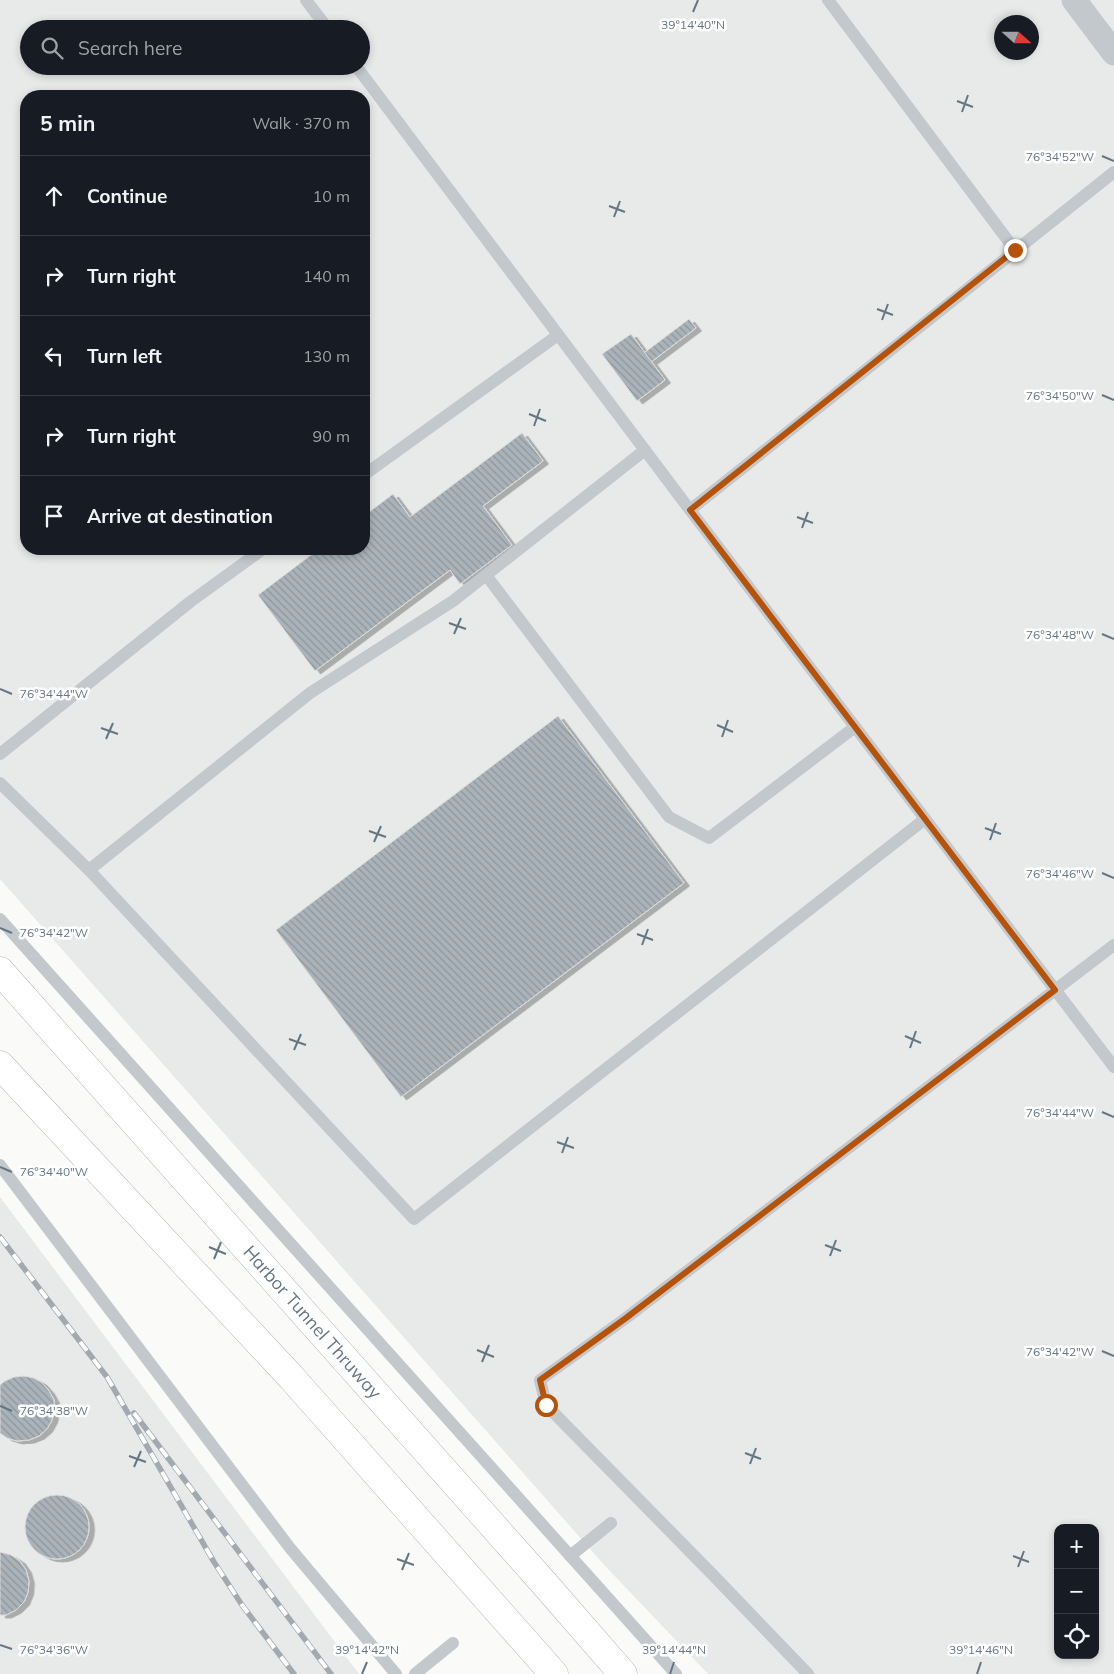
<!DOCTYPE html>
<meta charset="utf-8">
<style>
:root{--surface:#171b24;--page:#242831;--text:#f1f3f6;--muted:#9ea1a6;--line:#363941}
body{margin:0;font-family:Mulish,sans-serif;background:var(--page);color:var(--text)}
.controls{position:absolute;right:15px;bottom:15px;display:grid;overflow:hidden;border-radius:10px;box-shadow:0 2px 8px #0003}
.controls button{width:45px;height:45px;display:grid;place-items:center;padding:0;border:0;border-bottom:1px solid var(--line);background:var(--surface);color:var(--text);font:25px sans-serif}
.compass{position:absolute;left:994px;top:15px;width:45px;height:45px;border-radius:50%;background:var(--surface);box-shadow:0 2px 8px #0003;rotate:111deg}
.stop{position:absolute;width:15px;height:15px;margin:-11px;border:4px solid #b45309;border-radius:50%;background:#fff}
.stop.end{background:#b45309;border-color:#fff;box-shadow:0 1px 5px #0008}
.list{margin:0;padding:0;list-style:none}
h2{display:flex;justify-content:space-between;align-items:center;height:65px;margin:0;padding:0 20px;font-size:21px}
h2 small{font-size:16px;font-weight:400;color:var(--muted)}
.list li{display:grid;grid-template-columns:32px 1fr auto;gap:15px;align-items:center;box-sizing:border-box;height:80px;padding:0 20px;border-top:1px solid var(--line)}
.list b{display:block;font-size:19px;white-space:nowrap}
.list em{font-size:16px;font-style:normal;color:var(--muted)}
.icon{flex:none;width:28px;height:28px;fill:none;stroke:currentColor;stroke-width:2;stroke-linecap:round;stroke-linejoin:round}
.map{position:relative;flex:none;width:1114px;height:1674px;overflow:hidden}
.search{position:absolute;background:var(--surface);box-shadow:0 2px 8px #0003;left:20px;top:20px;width:350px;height:55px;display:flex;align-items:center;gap:12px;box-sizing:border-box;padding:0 18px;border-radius:28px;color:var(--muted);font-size:19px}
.panel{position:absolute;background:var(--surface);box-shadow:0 2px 8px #0003;left:20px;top:90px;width:350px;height:465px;border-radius:20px}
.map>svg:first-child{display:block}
</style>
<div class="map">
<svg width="1114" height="1674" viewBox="0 0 1114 1674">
<defs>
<pattern id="building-back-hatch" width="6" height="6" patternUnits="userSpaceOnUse" patternTransform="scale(1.25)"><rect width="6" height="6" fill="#aab3b9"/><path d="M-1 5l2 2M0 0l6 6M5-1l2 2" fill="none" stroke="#8e969c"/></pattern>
<filter id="shadow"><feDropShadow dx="5.5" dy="3" stdDeviation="0" flood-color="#0004"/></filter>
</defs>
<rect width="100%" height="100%" fill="#fafaf8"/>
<g fill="#e8e9e9" fill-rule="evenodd">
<path d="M0,0h1114v1674h-406l-102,-107 -606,-688zM1002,22h30v30h-30zM29,29h332v37h-332zM26,96h338v453h-338zM1058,1528h37v127h-37z"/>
<polygon points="0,1197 359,1674 0,1674"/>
</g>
<g fill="url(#building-back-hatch)" stroke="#dcdcda" filter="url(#shadow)">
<polygon points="689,319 696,328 651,362 644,353"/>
<polygon points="631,334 665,380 637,401 602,354"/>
<polygon points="522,433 543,461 483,506 512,545 460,584 450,570 315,671 258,595 319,549 364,549 364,516 393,494 410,517"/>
<polygon points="558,716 684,883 401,1097 276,930"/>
<polygon points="24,1376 34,1378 42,1383 49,1391 54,1400 54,1411 52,1420 47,1429 39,1436 29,1440 17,1441 7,1438 0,1433 0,1385 5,1381 14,1377"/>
<circle cx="57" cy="1527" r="32"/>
<polygon points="0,1552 11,1555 20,1561 26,1570 29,1581 28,1592 24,1602 16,1610 6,1615 0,1615"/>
</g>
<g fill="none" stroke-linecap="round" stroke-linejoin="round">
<g stroke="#b4b9bd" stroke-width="29">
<g id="highway">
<path id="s1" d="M0,971l543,611 80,92"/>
<polyline points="0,1065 291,1377 554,1674"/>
</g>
</g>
<g stroke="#c3c8cc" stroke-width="12">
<polyline points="306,0 328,29"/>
<polyline points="828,0 1015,250"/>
<polyline points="356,66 690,510 1114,1067"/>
<polyline points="364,475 558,335"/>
<polyline points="690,510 1114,172"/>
<polyline points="486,575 669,817 709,838 855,727"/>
<polyline points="0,754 190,602 263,549"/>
<polyline points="0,783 89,870 310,693 453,601 645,450"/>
<polyline points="89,870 414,1219 925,819"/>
<polyline points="0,919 676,1674"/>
<polyline points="0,1165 290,1548 396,1674"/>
<polyline points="570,1556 611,1523"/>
<polyline points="415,1674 453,1643"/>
<polyline points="808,1674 712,1574 546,1405 540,1380 626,1318 1114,945"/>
</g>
<polyline stroke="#c3c8cc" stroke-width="25" points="1074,0 1114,53"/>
<use href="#highway" stroke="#fff" stroke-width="28"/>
<g stroke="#a2aab0" stroke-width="5.5">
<g id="rail">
<polyline points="0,1237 107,1377 214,1562 242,1605 294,1674"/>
<polyline points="134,1413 331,1674"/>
</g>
</g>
<use href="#rail" stroke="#fff" stroke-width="4" stroke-dasharray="11" stroke-linecap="butt"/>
</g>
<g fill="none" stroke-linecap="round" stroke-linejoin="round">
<polyline stroke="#b45309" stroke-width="6" points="546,1405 540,1380 626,1318 1055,990 690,510 1015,250"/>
</g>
<path fill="none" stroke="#657683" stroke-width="2" d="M693,12l5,-12M957,101l16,6M962,112l6,-17M1102,156l12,5M609,206l16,6M614,217l6,-16M877,309l16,6M882,320l6,-16M1102,395l12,5M529,414l17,7M534,426l6,-17M797,517l16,6M802,528l6,-16M449,623l17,6M454,634l7,-16M1102,634l12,5M0,689l12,5M717,725l16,7M101,728l17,6M722,737l6,-17M106,739l7,-16M985,828l16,6M369,831l17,6M990,840l6,-17M374,842l7,-16M1102,873l12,5M0,928l12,5M637,934l16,6M642,945l6,-16M905,1036l16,7M289,1039l17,6M910,1048l6,-17M294,1050l7,-16M1102,1112l12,5M557,1142l17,6M562,1153l6,-16M0,1167l12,5M825,1245l16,6M209,1247l17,7M830,1256l6,-16M214,1259l7,-17M477,1350l17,7M1102,1351l12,5M482,1362l7,-17M0,1406l12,5M745,1453l16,6M129,1456l17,6M750,1464l6,-16M134,1467l7,-16M1013,1556l16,6M397,1559l17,6M1018,1567l6,-16M402,1570l7,-17M0,1645l12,4M362,1674l5,-12M670,1674l4,-12M977,1674l4,-12"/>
<g text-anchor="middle" stroke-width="5" stroke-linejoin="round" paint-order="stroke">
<g font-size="18" fill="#657683" stroke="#fff">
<text dy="6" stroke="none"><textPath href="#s1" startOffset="470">Harbor Tunnel Thruway</textPath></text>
</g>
</g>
<g font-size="12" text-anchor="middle" fill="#657683" stroke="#fff" stroke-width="5" stroke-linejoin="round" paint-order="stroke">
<text x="693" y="29">39°14'40"N</text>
<text x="1060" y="161">76°34'52"W</text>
<text x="1060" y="400">76°34'50"W</text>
<text x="1060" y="639">76°34'48"W</text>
<text x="54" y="698">76°34'44"W</text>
<text x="1060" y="878">76°34'46"W</text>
<text x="54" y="937">76°34'42"W</text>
<text x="1060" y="1117">76°34'44"W</text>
<text x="54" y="1176">76°34'40"W</text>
<text x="1060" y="1356">76°34'42"W</text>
<text x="54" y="1415">76°34'38"W</text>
<text x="54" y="1654">76°34'36"W</text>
<text x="367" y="1654">39°14'42"N</text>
<text x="674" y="1654">39°14'44"N</text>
<text x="981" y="1654">39°14'46"N</text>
</g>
</svg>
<div class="controls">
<button>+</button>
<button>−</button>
<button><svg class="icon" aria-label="locate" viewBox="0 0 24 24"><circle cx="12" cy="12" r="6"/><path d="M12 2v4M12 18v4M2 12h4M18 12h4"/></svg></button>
</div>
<svg class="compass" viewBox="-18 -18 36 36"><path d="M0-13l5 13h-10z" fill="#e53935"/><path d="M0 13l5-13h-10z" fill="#9ea1a6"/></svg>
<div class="stop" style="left:546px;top:1405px"></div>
<div class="stop end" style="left:1015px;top:250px"></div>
<div class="search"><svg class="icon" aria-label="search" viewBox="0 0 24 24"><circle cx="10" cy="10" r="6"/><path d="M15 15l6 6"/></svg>Search here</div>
<section class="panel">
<h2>5 min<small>Walk · 370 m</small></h2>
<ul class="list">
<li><svg class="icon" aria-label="ahead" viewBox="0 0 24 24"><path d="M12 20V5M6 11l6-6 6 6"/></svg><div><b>Continue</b></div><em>10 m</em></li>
<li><svg class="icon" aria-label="right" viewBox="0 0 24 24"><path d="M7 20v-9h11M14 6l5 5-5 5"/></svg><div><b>Turn right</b></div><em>140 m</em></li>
<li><svg class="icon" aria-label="left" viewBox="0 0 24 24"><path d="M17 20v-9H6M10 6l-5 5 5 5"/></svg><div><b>Turn left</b></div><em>130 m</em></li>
<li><svg class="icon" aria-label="right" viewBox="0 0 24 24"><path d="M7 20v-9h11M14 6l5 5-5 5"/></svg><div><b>Turn right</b></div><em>90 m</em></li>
<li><svg class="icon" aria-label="arrive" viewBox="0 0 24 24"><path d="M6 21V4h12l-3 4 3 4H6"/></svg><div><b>Arrive at destination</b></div></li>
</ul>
</section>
</div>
